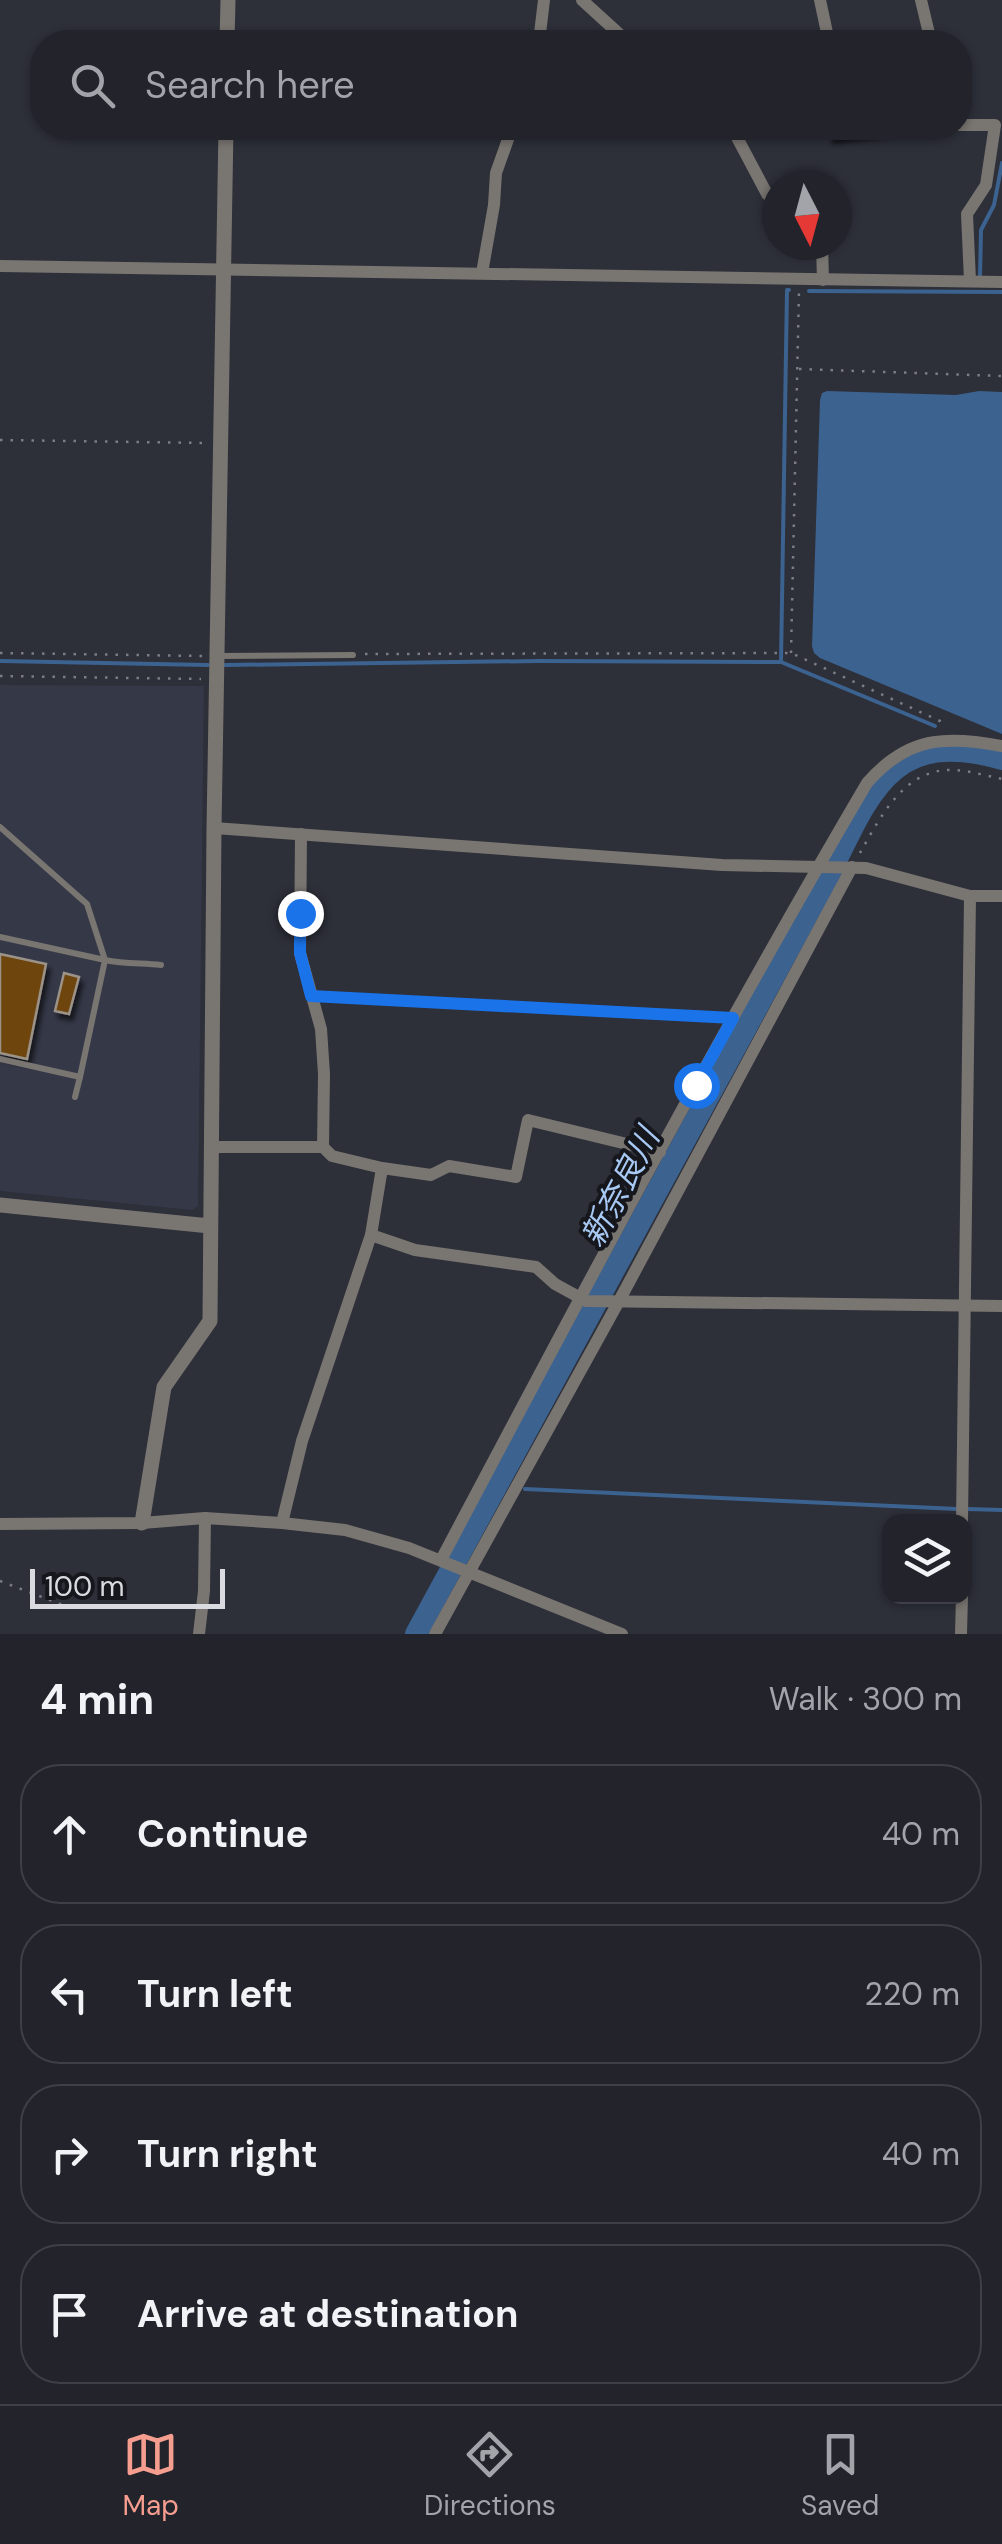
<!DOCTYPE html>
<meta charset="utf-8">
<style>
:root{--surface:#22232b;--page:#2a2b33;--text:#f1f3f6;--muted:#a2a4a9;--line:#3f4047;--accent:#f59d8f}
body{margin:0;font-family:"DM Sans","Noto Sans JP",sans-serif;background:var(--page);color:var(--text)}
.controls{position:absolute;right:30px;bottom:30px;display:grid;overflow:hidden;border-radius:20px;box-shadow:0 2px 8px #0004}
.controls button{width:90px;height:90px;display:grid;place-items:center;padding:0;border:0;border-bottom:2px solid var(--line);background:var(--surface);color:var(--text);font:50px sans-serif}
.compass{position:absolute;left:762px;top:170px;width:90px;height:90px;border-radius:50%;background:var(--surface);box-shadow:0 2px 8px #0004;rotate:174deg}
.scale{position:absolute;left:30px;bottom:25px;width:195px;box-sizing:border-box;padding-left:10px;border:5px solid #dadbe1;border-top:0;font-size:28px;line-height:35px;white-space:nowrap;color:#dadbe1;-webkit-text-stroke:8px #16171c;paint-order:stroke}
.stop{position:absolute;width:30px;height:30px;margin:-22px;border:8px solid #1a73e8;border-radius:50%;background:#fff}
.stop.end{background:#1a73e8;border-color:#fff;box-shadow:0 2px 10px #0008}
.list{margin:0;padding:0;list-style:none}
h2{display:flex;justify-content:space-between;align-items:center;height:130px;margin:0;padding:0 40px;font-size:42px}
h2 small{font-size:32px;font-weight:400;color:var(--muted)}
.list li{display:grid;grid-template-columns:65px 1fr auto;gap:30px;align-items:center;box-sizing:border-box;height:140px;margin:0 20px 20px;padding:0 20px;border:2px solid var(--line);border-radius:40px}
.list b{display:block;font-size:38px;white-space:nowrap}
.list em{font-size:32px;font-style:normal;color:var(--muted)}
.icon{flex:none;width:55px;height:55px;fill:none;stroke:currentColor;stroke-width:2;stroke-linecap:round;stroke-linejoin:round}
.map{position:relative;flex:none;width:1002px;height:1634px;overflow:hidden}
.search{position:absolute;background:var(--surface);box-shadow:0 2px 8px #0004;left:30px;right:30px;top:30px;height:110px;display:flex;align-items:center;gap:25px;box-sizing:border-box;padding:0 35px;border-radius:40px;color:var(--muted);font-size:38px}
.sheet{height:770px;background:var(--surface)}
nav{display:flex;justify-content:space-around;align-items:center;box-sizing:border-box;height:140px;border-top:2px solid var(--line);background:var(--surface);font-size:28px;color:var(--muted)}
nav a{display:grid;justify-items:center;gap:5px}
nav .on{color:var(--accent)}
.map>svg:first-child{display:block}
</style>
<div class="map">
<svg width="1002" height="1634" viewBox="0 0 1002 1634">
<defs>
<filter id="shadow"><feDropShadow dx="3.5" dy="6" stdDeviation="2.5" flood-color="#0009"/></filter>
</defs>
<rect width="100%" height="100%" fill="#2d2f39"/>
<polygon fill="#353847" points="0,685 204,686 198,1206 192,1210 0,1191"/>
<polygon fill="#3c6290" points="827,391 956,395 979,391 1002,392 1002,734 820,658 814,653 812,646 820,400 822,393"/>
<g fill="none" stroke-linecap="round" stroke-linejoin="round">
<g stroke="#3c6290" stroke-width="4">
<polyline points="980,277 981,230 994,205 1002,163"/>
<polyline points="809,291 1002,292"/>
<polyline points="0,661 208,665"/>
<polyline points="781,662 787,290 789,290"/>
<polyline points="225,665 539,661 781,662 935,726"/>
<polyline points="525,1489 957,1509"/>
<polyline points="967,1509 1002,1510"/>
</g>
<path stroke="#3c6290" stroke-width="22" d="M416,1634l413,-759c41,-83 63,-148 173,-116"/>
</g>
<g fill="#6d440c" stroke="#9b9288" stroke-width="2.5" filter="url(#shadow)">
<polygon points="829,128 891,128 891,130 830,137"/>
<polygon points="0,954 46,964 27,1059 0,1053"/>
<polygon points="64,973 79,977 69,1014 55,1011"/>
</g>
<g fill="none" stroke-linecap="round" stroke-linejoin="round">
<g stroke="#7c7d86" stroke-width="2.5" stroke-dasharray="2.5 8" stroke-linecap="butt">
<polyline points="799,369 1002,376"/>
<polyline points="0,440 204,443"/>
<polyline points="0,653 202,656"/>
<polyline points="791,653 799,291"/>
<polyline points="365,654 791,653 940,721 945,726"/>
<polyline points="0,676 201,679"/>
<path d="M860,853c21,-37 45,-86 95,-83 16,1 32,6 47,9"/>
<polyline points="325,997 716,1017"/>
<polyline points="0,1581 68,1607"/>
</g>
<g stroke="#797571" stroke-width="6">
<polyline points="219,656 353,655"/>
<path d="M0,827l87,77 18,56c19,4 36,3 56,5"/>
<polyline points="0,937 105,960 80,1077 0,1059"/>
<polyline points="75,1097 80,1077"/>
</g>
<g stroke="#797571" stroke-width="12">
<polyline points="582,0 628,42"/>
<polyline points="820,0 829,42"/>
<polyline points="921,0 931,42"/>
<polyline points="539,42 544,0"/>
<polyline points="960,125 995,125 986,185 967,214 970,281"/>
<polyline points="732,128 767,194 777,201"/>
<polyline points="822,245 823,280"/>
<polyline points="0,266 1002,282"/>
<polyline points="482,273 494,205 496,173 512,128"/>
<polyline points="214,828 722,865 866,868 970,896 1002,896"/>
<polyline points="301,834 300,953 321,1029 324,1074 323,1147"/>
<polyline points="212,1147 323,1147 332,1156 382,1168 371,1235 302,1441 282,1523"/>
<polyline points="382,1168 431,1175 449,1166 516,1177 528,1120 660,1152"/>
<polyline points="371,1235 415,1250 536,1267 555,1284 586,1301 1002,1306"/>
<polyline points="962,1522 970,896"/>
<polyline points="0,1524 142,1523 205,1518 282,1523 345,1530 409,1548 622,1634"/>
<path d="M441,1560c138,-261 276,-522 426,-777 40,-46 78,-48 135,-37"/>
<polyline points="199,1634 204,1591 205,1518"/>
<polyline points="435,1634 619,1301 852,867"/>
<polyline points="961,1634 962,1596"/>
</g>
<g stroke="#797571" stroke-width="15">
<polyline points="227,42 228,0"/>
<polyline points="0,1205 210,1226"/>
<polyline points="142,1523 164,1387 210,1321 214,828 226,128"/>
</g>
</g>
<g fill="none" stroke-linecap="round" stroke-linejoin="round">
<polyline stroke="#1a73e8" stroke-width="12" points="300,913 300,953 311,996 733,1018 696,1085"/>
</g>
<g text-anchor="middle" stroke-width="8" stroke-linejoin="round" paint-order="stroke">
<g font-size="32" font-style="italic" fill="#a7c9f3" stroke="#16171c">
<text transform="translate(620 1187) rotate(-62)" y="11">新奈良川</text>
</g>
</g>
</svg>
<div class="controls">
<button><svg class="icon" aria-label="layers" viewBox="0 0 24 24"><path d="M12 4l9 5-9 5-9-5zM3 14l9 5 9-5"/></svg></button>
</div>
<svg class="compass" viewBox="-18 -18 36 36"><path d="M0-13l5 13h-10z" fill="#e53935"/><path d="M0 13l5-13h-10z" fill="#a2a4a9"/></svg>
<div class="scale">100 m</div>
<div class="stop" style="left:696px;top:1085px"></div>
<div class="stop end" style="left:300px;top:913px"></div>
<div class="search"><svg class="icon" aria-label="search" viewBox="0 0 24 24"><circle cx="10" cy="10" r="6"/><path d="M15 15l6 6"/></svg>Search here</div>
</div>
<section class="sheet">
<h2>4 min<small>Walk · 300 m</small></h2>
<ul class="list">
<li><svg class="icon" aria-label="ahead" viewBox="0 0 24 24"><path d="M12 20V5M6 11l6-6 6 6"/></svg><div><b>Continue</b></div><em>40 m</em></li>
<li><svg class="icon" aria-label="left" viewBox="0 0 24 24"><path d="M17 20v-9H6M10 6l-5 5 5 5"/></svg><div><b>Turn left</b></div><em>220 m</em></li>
<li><svg class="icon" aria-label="right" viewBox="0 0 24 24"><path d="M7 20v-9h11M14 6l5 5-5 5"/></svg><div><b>Turn right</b></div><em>40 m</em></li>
<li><svg class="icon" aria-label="arrive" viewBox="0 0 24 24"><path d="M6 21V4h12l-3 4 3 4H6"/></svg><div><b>Arrive at destination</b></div></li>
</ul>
</section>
<nav>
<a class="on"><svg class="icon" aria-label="map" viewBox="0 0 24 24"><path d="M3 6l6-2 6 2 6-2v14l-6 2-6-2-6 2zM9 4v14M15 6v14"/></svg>Map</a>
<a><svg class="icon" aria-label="directions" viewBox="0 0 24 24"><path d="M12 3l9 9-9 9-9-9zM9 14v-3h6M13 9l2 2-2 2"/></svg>Directions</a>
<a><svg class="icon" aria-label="saved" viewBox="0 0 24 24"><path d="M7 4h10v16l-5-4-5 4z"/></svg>Saved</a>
</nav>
